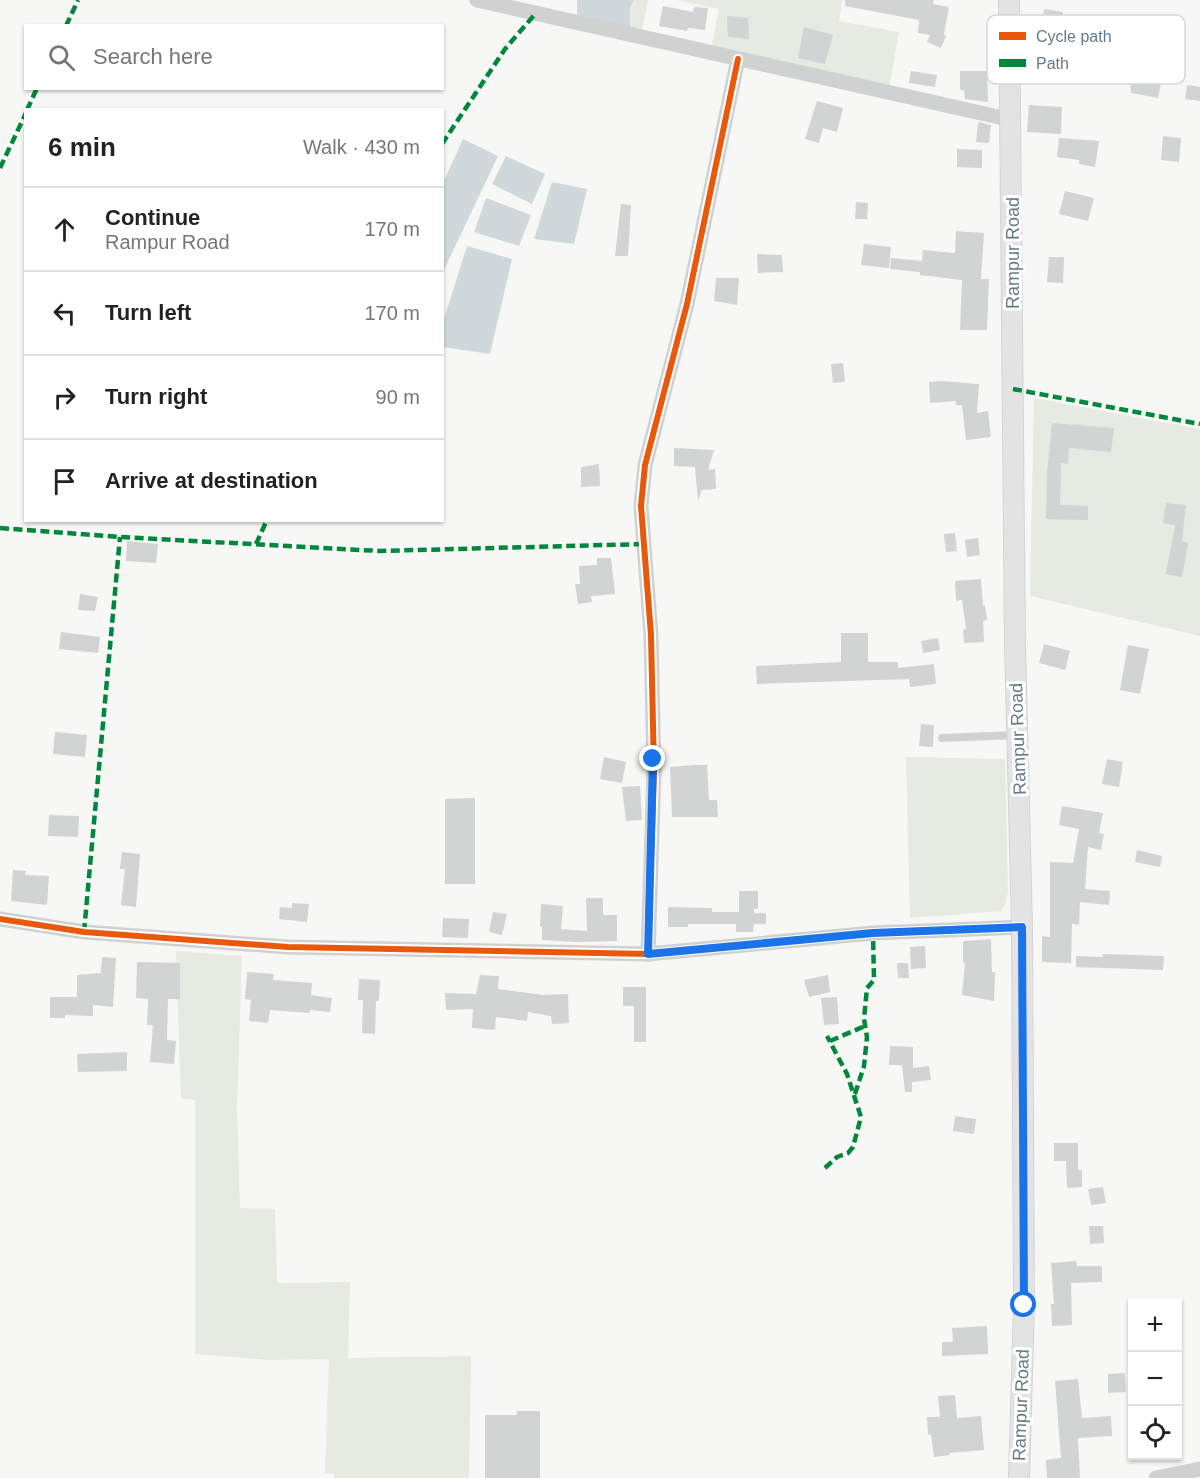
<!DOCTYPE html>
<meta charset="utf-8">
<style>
:root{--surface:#fff;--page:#f6f6f6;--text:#222;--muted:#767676;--line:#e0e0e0}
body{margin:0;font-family:Arial,sans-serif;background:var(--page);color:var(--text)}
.controls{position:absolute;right:18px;bottom:18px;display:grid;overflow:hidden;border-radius:0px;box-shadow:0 2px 4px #0004}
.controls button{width:54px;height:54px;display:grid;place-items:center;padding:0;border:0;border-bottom:2px solid var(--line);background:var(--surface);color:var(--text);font:30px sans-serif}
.stop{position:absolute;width:18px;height:18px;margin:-14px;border:4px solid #1a73e8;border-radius:50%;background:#fff}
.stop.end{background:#1a73e8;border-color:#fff;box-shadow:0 2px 6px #0008}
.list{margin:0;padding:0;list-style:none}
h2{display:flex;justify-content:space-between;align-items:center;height:78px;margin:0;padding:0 24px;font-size:26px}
h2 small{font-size:20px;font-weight:400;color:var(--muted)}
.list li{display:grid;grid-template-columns:39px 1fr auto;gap:18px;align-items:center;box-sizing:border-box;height:84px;padding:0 24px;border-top:2px solid var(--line)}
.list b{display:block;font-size:22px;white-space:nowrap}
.list p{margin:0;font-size:20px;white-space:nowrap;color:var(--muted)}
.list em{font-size:20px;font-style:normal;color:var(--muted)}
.icon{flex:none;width:33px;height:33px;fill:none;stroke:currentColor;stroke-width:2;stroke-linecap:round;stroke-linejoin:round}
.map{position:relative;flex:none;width:1200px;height:1478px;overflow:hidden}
.search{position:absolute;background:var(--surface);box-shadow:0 2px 4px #0004;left:24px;top:24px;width:420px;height:66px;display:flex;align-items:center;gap:15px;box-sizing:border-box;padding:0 21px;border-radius:0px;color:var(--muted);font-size:22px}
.panel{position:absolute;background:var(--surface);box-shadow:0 2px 4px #0004;left:24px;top:108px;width:420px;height:414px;border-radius:0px}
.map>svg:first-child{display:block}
</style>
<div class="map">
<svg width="1200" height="1478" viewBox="0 0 1200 1478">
<rect width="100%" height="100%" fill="#f7f7f5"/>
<g fill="#e6eae3">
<polygon points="634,0 648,0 642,31 630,28 630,8"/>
<polygon points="676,0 842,0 839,21 899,32 889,88 712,45 719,9"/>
<polygon points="1034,398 1200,429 1200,636 1030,596"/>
<polygon points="906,757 1005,759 1008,892 1005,905 1001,911 910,918"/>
<polygon points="176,951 242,956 237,1107 240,1208 275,1209 277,1283 350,1282 348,1358 471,1356 469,1478 334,1478 334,1474 325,1473 329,1359 268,1360 195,1354 195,1100 181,1099"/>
</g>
<g fill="#cfd8da">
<polygon points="577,0 634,0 630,8 630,28 577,15"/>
<polygon points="463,139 498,156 443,272 443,183"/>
<polygon points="506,156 545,174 532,204 492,184"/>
<polygon points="552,182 587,189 574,244 534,239"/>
<polygon points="486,198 531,215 519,246 474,232"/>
<polygon points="467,246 512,259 490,354 443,347 443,322"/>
</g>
<g fill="#d2d3d3">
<polygon points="845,0 934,0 933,4 949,7 944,34 946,36 941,48 927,42 930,35 918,33 919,20 845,6"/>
<polygon points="663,6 693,12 694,7 708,8 705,30 688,28 687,31 659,26"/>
<polygon points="1044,9 1063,12 1062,21 1071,22 1065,57 1081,59 1078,82 1052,78 1058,35 1041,33"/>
<polygon points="727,16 748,18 749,39 728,37"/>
<polygon points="804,27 833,35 825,64 798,58"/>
<polygon points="1127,51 1166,59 1158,98 1131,93"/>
<polygon points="911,71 937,75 935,87 909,83"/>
<polygon points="960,71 987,71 988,102 965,99 964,90 960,90"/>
<polygon points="1187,85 1200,87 1200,101 1185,99"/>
<polygon points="817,101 843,108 837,132 823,128 819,143 805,139"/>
<polygon points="1029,105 1062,107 1061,134 1027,132"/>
<polygon points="978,122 991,125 989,143 976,142"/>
<polygon points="1163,136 1181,138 1179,162 1161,160"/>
<polygon points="1059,138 1099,141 1095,167 1079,164 1079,160 1057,157"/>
<polygon points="957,149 982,150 982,168 957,167"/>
<polygon points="1065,191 1094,198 1088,221 1059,214"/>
<polygon points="856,202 868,203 867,219 855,219"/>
<polygon points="621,204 631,205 628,256 615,256"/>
<polygon points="956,231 984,233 981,279 989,279 987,330 960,330 962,280 920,275 920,272 890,269 891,258 922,261 923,250 955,253"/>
<polygon points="864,244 891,247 889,268 861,265"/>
<polygon points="757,254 782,255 783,272 758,273"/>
<polygon points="1049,257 1064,257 1063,283 1047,282"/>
<polygon points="716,278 739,278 737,305 714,301"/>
<polygon points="843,363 845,382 833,383 831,364"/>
<polygon points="941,381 979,384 977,413 988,411 991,437 966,440 962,405 956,405 956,401 930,403 929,382"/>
<polygon points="1052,423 1114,428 1111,452 1069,448 1068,464 1061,463 1060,505 1088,506 1088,520 1046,519 1047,474"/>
<polygon points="674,448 714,450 708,470 715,469 716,489 702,490 698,501 695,467 674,466"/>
<polygon points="599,464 600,486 581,487 581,467"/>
<polygon points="1166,503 1186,505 1182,541 1188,543 1182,577 1166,574 1175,525 1163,523"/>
<polygon points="955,533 957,551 946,552 944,534"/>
<polygon points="978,538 980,555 967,557 965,540"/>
<polygon points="127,541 158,544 156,563 126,561"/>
<polygon points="597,558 611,558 615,594 591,596 592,602 578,604 575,584 580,584 579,566 597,565"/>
<polygon points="981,579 983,606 985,605 987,620 983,621 984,642 964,643 963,630 966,629 962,600 956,601 955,581"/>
<polygon points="80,594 98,597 95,611 78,610"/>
<polygon points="61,632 100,637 98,653 59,649"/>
<polygon points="841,633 868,633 868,662 898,662 898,668 934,664 936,684 910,687 909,679 757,684 756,666 841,662"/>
<polygon points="938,638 940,650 923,653 921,641"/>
<polygon points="1044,644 1070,651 1065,670 1039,663"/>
<polygon points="1128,645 1149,649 1140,694 1120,690"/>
<polygon points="921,724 934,725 933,747 919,746"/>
<polygon points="55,732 87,735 85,757 53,754"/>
<polygon points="604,757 626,762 622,783 600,779"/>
<polygon points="1107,759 1123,762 1119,787 1102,784"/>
<polygon points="694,765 707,765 709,800 717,800 718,817 672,817 670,767"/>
<polygon points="640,786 642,820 626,821 622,787"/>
<polygon points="475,798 475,884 445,884 445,799"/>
<polygon points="1062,806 1103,813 1099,833 1104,834 1101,850 1088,847 1085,889 1110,891 1109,905 1080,902 1079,925 1072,924 1071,963 1042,962 1042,936 1050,937 1050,862 1073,863 1079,829 1059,825"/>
<polygon points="49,815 79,816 78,837 48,836"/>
<polygon points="1137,850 1162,856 1160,867 1135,862"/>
<polygon points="122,852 140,854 136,907 121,905 125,869 120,869"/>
<polygon points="13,870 26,871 25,875 49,876 47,905 11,901"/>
<polygon points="739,891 758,891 758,909 754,909 754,913 766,913 766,924 754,924 753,932 736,932 736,924 688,924 688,927 668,927 668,907 712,908 712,912 739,912"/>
<polygon points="586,898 603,898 603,915 617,915 617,941 576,942 542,940 542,927 540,927 541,904 563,906 561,929 587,931"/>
<polygon points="292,903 309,904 307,922 279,919 280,907 292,908"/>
<polygon points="493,912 507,914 502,935 489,932"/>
<polygon points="443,918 469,919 468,938 442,937"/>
<polygon points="991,939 992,972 995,972 994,1001 962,995 965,963 963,963 963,941"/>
<polygon points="925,946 926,968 911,969 910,947"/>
<polygon points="1103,954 1164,956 1163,970 1076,967 1076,956 1103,957"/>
<polygon points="102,957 116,958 113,1007 93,1005 93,1016 65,1015 65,1018 50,1018 50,997 77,997 77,975 101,973"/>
<polygon points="137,962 180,963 180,999 168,999 167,1040 176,1041 174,1064 150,1062 153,1025 147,1025 148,999 136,998"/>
<polygon points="897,963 908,963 909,978 898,978"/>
<polygon points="247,972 274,974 273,980 312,983 311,995 332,998 330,1012 310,1010 310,1013 270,1010 268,1023 249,1021 251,1000 245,999"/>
<polygon points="480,975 499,976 498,989 543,995 568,994 569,1023 552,1024 551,1016 528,1012 527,1021 496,1017 495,1030 472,1028 473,1009 446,1010 445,993 476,994"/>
<polygon points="828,975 830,992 809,997 804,980"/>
<polygon points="359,979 380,980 379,1001 376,1001 375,1034 362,1033 363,1000 358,1000"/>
<polygon points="623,987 646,987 646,1042 634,1042 634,1006 623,1006"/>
<polygon points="837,997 839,1024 824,1025 821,998"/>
<polygon points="890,1046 913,1047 913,1068 929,1066 931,1080 912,1082 912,1092 905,1092 902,1065 889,1065"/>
<polygon points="127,1052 127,1071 78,1072 77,1054"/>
<polygon points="955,1116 976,1119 974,1134 953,1131"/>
<polygon points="1054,1143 1078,1143 1078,1170 1082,1170 1082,1187 1067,1188 1066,1161 1054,1161"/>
<polygon points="1103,1187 1106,1203 1091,1205 1088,1189"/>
<polygon points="1089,1226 1103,1226 1104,1243 1090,1244"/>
<polygon points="1076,1261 1077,1266 1102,1266 1102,1282 1071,1283 1072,1325 1052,1326 1051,1304 1054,1304 1051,1263"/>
<polygon points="987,1326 988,1354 942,1356 942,1342 953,1342 952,1328"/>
<polygon points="1125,1373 1126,1392 1108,1393 1108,1374"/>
<polygon points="1078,1379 1082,1418 1111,1416 1112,1436 1078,1438 1080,1478 1047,1478 1046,1460 1061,1458 1055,1381"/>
<polygon points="955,1395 957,1418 981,1416 984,1450 949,1453 950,1455 934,1457 931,1434 928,1435 927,1417 940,1417 938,1396"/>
<polygon points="517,1411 540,1411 540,1478 485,1478 485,1415 517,1415"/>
</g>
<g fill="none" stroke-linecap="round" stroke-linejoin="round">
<g stroke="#d3d5d5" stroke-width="22">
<polyline id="secondary" points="1009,0 1015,644 1022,927 1024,1305 1019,1478"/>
</g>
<polyline stroke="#d0d2d2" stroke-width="8" points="942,738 1016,735"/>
<g stroke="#d0d2d2" stroke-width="15">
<polyline points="477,0 1012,120"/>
<polyline points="0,919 84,932 288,947 648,954 873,933 1022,927"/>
<polyline points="648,954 654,770 651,635 641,506 645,465 687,304 738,59"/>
<polyline points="1156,1478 1200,1469"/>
</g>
<use href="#secondary" stroke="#e3e3e3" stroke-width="20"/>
<g stroke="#00873e" stroke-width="4.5" stroke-dasharray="9 4.5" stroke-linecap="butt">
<polyline points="66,26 78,0"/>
<polyline points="27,110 37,88"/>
<polyline points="442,144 505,49 536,13"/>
<polyline points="0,168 26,113"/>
<polyline points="1013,389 1200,424"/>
<polyline points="0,528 120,537 380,551 644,544"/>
<polyline points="256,544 267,520"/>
<polyline points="84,932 120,537"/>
<polyline points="830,1041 865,1026"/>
<polyline points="855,1094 864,1066 867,1037 864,1019 867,988 874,980 873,933"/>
<polyline points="825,1168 837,1157 848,1153 853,1147 861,1117 847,1074 827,1036"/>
</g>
<g stroke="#fff" stroke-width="10">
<g id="cycleway">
<polyline points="0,919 84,932 288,947 648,954 873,933 1022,927"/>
<polyline points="648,954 654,770 651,635 641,506 645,465 687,304 738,59"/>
</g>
</g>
<use href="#cycleway" stroke="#e8590c" stroke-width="6"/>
</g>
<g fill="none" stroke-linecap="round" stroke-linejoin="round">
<polyline stroke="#1a73e8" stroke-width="8" points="653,759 648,954 873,933 1022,927 1024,1305"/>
</g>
<g text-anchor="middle" stroke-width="6" stroke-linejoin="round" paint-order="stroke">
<g font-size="18" fill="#657988" stroke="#fff">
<text transform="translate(1013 253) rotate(-90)" y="6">Rampur Road</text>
<text transform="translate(1018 739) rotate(-92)" y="6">Rampur Road</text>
<text transform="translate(1021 1405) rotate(-88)" y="6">Rampur Road</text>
</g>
</g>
<rect x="987" y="15" width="198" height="69" rx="9" fill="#fff" stroke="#d1d7db" stroke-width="1.5"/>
<rect x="999" y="32" width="27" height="8" fill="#e8590c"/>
<rect x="999" y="59" width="27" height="8" fill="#00873e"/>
<g font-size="16" fill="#657988">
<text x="1036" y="42">Cycle path</text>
<text x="1036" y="69">Path</text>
</g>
</svg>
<div class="controls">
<button>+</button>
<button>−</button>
<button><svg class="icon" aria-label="locate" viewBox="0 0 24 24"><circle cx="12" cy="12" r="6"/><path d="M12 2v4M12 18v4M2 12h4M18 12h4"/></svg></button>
</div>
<div class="stop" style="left:1024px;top:1305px"></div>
<div class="stop end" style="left:653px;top:759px"></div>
<div class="search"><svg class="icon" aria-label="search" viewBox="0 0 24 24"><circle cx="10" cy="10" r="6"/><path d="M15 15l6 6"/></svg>Search here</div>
<section class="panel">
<h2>6 min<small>Walk · 430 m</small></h2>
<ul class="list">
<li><svg class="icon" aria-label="ahead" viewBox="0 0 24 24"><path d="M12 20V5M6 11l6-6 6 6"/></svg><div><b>Continue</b><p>Rampur Road</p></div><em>170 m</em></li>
<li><svg class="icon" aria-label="left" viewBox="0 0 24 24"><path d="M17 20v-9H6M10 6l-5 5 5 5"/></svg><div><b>Turn left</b></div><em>170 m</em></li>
<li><svg class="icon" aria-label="right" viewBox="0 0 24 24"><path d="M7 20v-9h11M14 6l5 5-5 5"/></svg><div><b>Turn right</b></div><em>90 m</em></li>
<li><svg class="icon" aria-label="arrive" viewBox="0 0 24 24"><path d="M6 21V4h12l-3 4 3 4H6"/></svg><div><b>Arrive at destination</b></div></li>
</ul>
</section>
</div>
